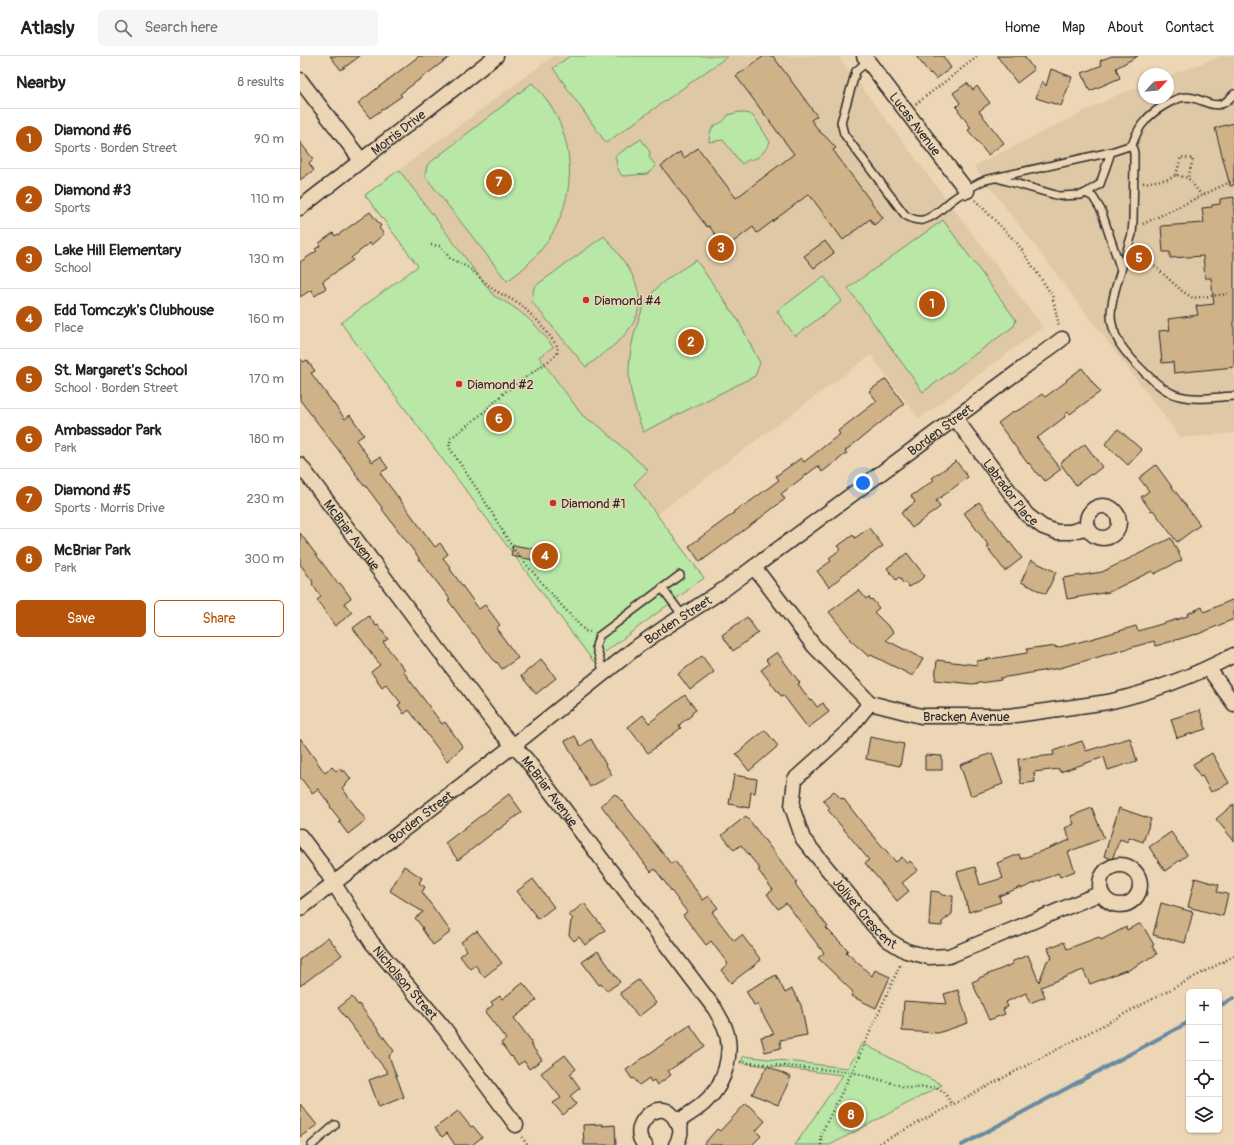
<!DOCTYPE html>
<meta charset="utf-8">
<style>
:root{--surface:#fff;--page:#f6f6f6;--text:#202124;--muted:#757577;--line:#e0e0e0;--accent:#b45309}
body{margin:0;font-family:Pangolin,sans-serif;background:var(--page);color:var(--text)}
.controls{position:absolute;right:12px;bottom:12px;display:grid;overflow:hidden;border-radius:6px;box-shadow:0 1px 3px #0004}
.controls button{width:36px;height:36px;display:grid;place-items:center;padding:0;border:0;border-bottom:1px solid var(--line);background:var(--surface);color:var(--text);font:20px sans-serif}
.compass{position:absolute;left:838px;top:12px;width:36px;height:36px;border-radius:50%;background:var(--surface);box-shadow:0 1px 3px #0004;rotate:64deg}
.you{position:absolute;left:563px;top:427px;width:14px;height:14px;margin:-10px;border:3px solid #fff;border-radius:50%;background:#1a73e8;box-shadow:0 0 0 6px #1a73e833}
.badge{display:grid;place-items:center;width:26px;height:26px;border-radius:50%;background:var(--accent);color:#fff;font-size:13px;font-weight:700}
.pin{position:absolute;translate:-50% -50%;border:2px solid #fff;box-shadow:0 1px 4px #0006}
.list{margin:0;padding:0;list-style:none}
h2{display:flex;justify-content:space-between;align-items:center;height:52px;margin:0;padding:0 16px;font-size:17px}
h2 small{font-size:13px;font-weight:400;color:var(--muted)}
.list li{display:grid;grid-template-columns:26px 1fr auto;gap:12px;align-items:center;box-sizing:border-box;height:60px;padding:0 16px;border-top:1px solid var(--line)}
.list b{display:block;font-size:15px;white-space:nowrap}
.list p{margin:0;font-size:13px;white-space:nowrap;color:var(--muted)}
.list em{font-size:13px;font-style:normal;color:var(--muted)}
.actions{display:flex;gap:8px;padding:12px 16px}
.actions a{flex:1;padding:9px 0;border:1px solid var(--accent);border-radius:6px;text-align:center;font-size:14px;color:var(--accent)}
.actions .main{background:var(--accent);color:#fff}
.icon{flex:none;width:22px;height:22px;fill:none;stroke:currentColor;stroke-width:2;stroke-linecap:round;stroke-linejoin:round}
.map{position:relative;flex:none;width:934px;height:1089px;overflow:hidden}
header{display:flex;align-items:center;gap:24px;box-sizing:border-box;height:56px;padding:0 20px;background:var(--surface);border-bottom:1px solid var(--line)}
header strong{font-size:19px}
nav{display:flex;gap:22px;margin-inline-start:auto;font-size:14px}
.search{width:280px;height:36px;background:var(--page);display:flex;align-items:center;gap:10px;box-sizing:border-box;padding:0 14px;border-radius:6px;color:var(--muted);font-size:15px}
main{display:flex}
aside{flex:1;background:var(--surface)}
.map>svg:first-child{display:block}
</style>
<header>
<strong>Atlasly</strong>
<div class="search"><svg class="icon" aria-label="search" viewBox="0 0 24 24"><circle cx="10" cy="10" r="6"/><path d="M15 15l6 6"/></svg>Search here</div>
<nav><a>Home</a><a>Map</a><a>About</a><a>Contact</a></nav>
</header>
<main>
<aside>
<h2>Nearby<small>8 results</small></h2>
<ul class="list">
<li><span class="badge">1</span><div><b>Diamond #6</b><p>Sports · Borden Street</p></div><em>90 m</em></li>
<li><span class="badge">2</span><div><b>Diamond #3</b><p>Sports</p></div><em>110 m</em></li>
<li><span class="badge">3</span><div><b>Lake Hill Elementary</b><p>School</p></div><em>130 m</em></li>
<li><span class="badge">4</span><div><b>Edd Tomczyk's Clubhouse</b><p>Place</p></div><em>160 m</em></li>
<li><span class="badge">5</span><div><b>St. Margaret's School</b><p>School · Borden Street</p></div><em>170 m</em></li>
<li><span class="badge">6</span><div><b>Ambassador Park</b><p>Park</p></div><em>180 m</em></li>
<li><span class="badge">7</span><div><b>Diamond #5</b><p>Sports · Morris Drive</p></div><em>230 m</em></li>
<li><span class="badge">8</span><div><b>McBriar Park</b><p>Park</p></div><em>300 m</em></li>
</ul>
<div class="actions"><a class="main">Save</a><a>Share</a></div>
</aside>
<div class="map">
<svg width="934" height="1089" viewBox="0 0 934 1089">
<rect width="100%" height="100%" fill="#ecd6b5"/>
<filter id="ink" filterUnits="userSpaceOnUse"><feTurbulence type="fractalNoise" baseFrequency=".025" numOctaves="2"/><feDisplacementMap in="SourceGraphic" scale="8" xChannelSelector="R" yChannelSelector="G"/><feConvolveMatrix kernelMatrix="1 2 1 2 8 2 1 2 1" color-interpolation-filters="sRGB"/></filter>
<g filter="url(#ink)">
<g fill="#dfc8a5">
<polygon points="253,0 538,0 743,271 619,363 571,299 357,458 99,114"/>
<polygon points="921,0 934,0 934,377 881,382 674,110 817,39 844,29 844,42 868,42 868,20"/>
</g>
<g fill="#b8e7a6" stroke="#728968">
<polygon points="270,0 428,0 306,87 253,12"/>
<path d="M232,27c10,10 19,21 25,34 29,62 5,127 -50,164l-82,-105 2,-11z"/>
<path d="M439,56l11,2 5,4 15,24c-4,7 -8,14 -16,17 -6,1 -7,1 -12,5l-19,-24 -14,2c1,-24 12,-13 19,-27z"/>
<polygon points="341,83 350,96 349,101 356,110 347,118 322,120 318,113 315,100"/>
<path d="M99,114l95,126c25,12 43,28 59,51l-14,10 44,59 16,10 49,44 -14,14 70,94 -111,83 -252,-338 77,-57 -53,-71z"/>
<polygon points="643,164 716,264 714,270 623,336 548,232"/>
<path d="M304,180c9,11 19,23 26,35 27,47 -10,70 -44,96l-54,-65 2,-15z"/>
<path d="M396,204l42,60 22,43 -5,13 -112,56c-6,-18 -13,-37 -14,-57 -1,-24 9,-68 27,-86 11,-12 27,-20 40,-29z"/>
<polygon points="524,220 542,245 495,280 477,255"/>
<polygon points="562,987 642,1029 530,1089 495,1089 543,1019 442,1007 443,1000 547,1012 556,999"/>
</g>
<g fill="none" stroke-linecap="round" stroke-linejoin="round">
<g stroke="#678ba1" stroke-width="4">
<polyline points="919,950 934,942"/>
<polyline points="662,1089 889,966"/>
</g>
</g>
<g fill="#cfb287" stroke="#2b2b2b">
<polygon points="30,0 60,0 41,14"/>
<polygon points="119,0 151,0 100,38 102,40 70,62 58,47"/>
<polygon points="464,0 473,0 517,60 511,64 520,76 526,81 536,92 533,94 583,162 574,169 570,163 543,184 509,138 457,177 453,171 425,192 409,170 407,171 361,110 380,96 384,102 398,92 436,142 494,98 436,20"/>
<polygon points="616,0 643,0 651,12 636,23 631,17 630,18"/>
<polygon points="697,0 724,0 734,14 717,27"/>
<polygon points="812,0 838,0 816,12 820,22 790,35 782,17 802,9 800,6 801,4"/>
<polygon points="751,13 772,21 761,50 736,42 742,25 746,30"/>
<polygon points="667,27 673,34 677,30 690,47 679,55 704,87 688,99 668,74 671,72 656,51 660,47 653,37"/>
<polygon points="934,67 934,129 930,130 915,72"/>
<polygon points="0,86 13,103 9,107 14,114 0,124"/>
<polygon points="934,141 934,311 874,317 873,306 862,307 859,275 870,274 868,263 898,259 896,250 914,248 911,222 905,222 903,200 870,202 870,196 863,196 861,170 904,167 902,152 912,151 912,149 920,148 920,143"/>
<polygon points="70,156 81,170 79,172 84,178 71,189 70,187 51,202 53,204 23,225 23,226 26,232 15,240 11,234 0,241 0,206 17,195 15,193 20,190 18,188 33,177 35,180 38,178 38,179"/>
<polygon points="525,185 534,197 514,212 504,200"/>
<polygon points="0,302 3,306 7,304 15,315 11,317 45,363 50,359 64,379 56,384 72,406 80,401 88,412 80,417 135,491 140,487 148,498 143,502 151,512 150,513 179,553 185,549 200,569 196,572 218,602 202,613 197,606 196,607 174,578 173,578 148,544 150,543 118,502 119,502 82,453 83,453 65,429 64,430 55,418 56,417 0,344"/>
<polygon points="782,312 800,336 770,358 768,356 764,360 765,361 737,382 761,413 745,425 740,419 739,420 729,407 728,408 698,367 714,355 715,356 720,353 720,354 742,338 745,341 767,325 766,324"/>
<polygon points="586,323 604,348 545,395 547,397 522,416 518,410 481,438 485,443 455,466 400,506 389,490 434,457 433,456 443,449 444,450 479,424 476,420 501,402 504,406 540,378 538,375 577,345 569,335"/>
<polygon points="818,373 842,394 828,409 805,388"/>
<polygon points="785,388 802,411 792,419 791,418 776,429 760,407"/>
<polygon points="656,405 668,421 636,445 640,451 612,472 601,457 614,447 615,446 611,440 634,424 632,422"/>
<polygon points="856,409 900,469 877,486 853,454 851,455 841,441 849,435 839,422"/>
<polygon points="679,446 722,502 705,515 687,491 689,490 664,457"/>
<polygon points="569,472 583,490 541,520 541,521 529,531 517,515 531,505 529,502 541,493 538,490 553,479 555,482"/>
<polygon points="0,477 38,528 40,527 51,542 44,547 52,557 35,570 17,544 21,541 12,528 13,526 0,508"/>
<polygon points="871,482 882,504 854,518 852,515 809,536 767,543 763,522 802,516"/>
<polygon points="213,489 258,497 257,508 211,500"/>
<polygon points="607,497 625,520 614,529 613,528 609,531 605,526 603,527 599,521 596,524 587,512"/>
<polygon points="731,504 756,516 746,538 721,526"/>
<polygon points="559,534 566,543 569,541 571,544 572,543 579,552 574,556 594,576 586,584 623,603 613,620 571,599 569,601 567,599 549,583 550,582 529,556"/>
<polygon points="934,543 934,563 896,579 896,578 856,590 854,585 760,612 713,620 700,622 701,624 672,628 635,624 637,604 677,609 677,605 727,597 727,593 741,591 741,592 756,590 756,592 791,583 836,570 838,575 888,560 887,558 902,551 904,556"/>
<polygon points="69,560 76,570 78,569 88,583 83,586 105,614 103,615 142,668 145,666 163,691 147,705 109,654 104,658 98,649 101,647 86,628 82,631 71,616 80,609 53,572"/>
<polygon points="447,561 458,577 433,595 422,579"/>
<polygon points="477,596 500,627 498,628 511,645 512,644 517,651 523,647 529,656 508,672 483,639 481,640 461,614 469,608 466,604"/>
<polygon points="402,600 414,616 390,634 378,618"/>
<polygon points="241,603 256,622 236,638 221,620"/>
<polygon points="385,639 396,654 392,657 392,659 380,668 380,669 379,670 381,672 348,697 328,671 343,659 349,667"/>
<polygon points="900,654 906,673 877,682 871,663"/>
<polygon points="465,674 478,690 449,715 436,698"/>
<polygon points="275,680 281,690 291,683 312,719 290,731 265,685"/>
<polygon points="570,681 604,688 600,710 566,703"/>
<polygon points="0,682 25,717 32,711 36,715 40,712 42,716 44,714 51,723 42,732 66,764 48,778 39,766 41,765 30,751 31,750 18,733 12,737 0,721"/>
<polygon points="830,682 837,705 808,714 804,701 760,716 759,713 734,716 735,726 721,728 718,703 754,699 753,695 782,685 786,695"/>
<polygon points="692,697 703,728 671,740 660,709"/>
<polygon points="912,697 929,727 911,736 902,720 900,721 893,708"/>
<polygon points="625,699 642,700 642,714 625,714"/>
<polygon points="434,719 457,723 455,737 451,736 449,752 429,748"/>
<polygon points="534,735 541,743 543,742 563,768 596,806 602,801 607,808 610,805 618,814 602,827 609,835 597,845 565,807 569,804 528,754 530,752 523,744"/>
<polygon points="209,738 222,756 198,774 198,773 158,804 145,787"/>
<polygon points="315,738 322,745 371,808 375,805 403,844 409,840 418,852 412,856 434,885 442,879 461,904 431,927 421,914 428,908 411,885 406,889 383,859 387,856 355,813 351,816 301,749"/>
<polygon points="934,748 934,785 916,763"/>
<polygon points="792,752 804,782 768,796 775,815 760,821 758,817 721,833 721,831 699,840 701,846 669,856 657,816 675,811 680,829 703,822 697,807 719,798 721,803 770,784 765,772 774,768 771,760"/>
<polygon points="819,752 851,763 843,786 829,781 828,786 820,783 812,803 804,800"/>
<polygon points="446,760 497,826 495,828 528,871 526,872 548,894 546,896 572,920 575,914 590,921 576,952 551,940 553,936 518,902 524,897 486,847 478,853 467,838 473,834 458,814 460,813 441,789 434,794 422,779"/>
<polygon points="871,776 887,799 865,815 849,791"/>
<polygon points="104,810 122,822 119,827 125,831 122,836 151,876 133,889 122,873 123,872 115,862 123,856 90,835"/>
<polygon points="895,822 919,829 917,836 928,838 923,860 888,851"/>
<polygon points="233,823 254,851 238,863 217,835"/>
<polygon points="631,835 639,836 642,839 653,840 652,858 642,866 642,870 629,869"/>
<polygon points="284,847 305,874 285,889 279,881 274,885 269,879 271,865 273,863 269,859"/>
<polygon points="861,847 893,856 885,887 853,879"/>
<polygon points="839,868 843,870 854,889 852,890 857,898 827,915 826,914 790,928 783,914 741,931 745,941 730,947 726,937 706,946 708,951 703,953 705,958 689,964 672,926 679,923 679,922 713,908 711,906 728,899 739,926 747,905 752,902 748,892 764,886 767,893 799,881 801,884 826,871 827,874"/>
<polygon points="177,875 202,907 184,921 175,909 170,913 160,900 167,894 161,886 174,876 174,877"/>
<polygon points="28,881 42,899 0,930 0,903"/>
<polygon points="298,895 320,926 307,935 301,928 299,929 282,906"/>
<polygon points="476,919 485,937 492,933 501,949 507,979 480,984 481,992 465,996 461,981 474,978 457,948 454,949 446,935"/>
<polygon points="338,924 356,947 338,961 320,937"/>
<polygon points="223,927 237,944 214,962 232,986 230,987 242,1004 229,1013 224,1005 218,1009 212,1000 211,1001 201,987 206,983 185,956 193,949 191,946 200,940 202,943"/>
<polygon points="658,934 668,967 638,977 602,975 604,945 647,948 644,938"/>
<polygon points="52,941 58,949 59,948 94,995 89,1000 104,1041 79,1051 69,1024 88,1017 38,952"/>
<polygon points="390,969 405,990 368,1015 371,1019 357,1029 354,1024 351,1026 349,1022 339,1029 334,1022 332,1023 326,1014"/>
<polygon points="265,999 276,1013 270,1018 280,1032 270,1040 276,1048 263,1059 253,1047 261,1042 241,1017"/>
<polygon points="467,1010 491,1021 478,1049 452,1038"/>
<polygon points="446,1047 465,1065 456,1075 461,1080 452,1089 403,1089 417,1073 420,1075"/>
<polygon points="0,1048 17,1069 0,1081"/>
<polygon points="158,1055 171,1071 173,1070 182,1081 172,1089 155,1089 147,1077 142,1081 135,1072"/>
<polygon points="302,1068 302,1070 315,1069 316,1089 284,1089 283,1069"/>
</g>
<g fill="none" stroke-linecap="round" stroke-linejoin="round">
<g stroke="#2b2b2b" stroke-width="10">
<g id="lane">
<path d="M568,5l-12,10 -15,51 3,12 61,81c5,3 12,6 18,5 12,-3 20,-13 29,-20 10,-7 21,-15 33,-20l126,-28 -11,32 -14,9 -5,2 -22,1 -62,-18"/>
<polyline points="811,96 832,89"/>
<path d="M786,137l7,4 8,13 20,60 11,-36 1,-13 1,-57v-11l-2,-8c3,-8 6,-17 13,-24 7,-9 29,-24 42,-24 19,1 29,19 47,-3"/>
<path d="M821,214c-4,14 -10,29 -10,45 0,10 4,20 9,29 10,15 38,45 56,51 18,6 40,2 58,1"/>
<polyline points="362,532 383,560"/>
<polyline points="304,618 296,590 299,580 380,519"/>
<polyline points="12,1089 35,1069"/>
</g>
</g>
<g stroke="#2b2b2b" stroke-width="17">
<g id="street">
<path id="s1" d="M564,0l103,135"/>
<polyline points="0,24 61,104"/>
<path id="s2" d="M0,152l196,-152"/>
<path id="s3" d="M655,362l72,97 16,12 14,5h13l18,-5"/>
<path id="s4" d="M0,409l199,265 27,29 189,250c3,6 8,13 10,19 9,23 0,56 -18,72 -8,9 -20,15 -30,22"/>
<circle cx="803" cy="466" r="16"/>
<path id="s5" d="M454,511l60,79 56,57 51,13h88l99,-14c44,-10 86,-26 126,-47"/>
<polyline points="909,613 934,648"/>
<path id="s6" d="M570,647l-24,30 -51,46 -3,28 11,32 72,88 13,13 18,11 23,6 20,-1 152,-63"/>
<path id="s7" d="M0,780l22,29 50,78 72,85 72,97"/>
<circle cx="820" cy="829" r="20"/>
<path id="s8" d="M0,853l214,-164 124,-99 26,-18 59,-38 339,-251"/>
<path d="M345,1089c-18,-17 11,-46 26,-31 3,2 4,5 6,8 6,8 3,15 -1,23"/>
</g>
</g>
<g stroke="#2b2b2b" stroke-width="2.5" stroke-dasharray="1 3" stroke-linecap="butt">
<polyline points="616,48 678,0"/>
<polyline points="876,119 881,101 893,103 888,122"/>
<polyline points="843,127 869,123 876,119 888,122 902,140"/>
<polyline points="675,144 717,187 752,239 759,270"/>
<polyline points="843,168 934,124"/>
<polyline points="131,189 140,190 150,202 169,212 194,234 220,248 239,266 258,291 257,297 254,301 205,336 184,356 151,382 149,391 183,442 214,494 254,541 285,575 290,576"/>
<polyline points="837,194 882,235 893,242 928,238"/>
<polyline points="440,1006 552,1016 609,1032 636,1031 644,1036 652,1048"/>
<polyline points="222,1081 227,1089"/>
<polyline points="521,1089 521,1078 552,1016 601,907"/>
<polyline points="576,1089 934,900"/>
</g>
<use href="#lane" stroke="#ecd6b5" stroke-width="7"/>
<use href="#street" stroke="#ecd6b5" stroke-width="14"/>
</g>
</g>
<g fill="#c8321e" stroke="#ecd6b5" stroke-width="1.5">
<circle cx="286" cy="244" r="4"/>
<circle cx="159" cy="328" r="4"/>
<circle cx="253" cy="447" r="4"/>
</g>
<g text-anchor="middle" stroke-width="3" stroke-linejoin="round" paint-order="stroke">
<g font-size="13" fill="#2b2b2b" stroke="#ecd6b5">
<text dy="5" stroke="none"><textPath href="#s1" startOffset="85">Lucas Avenue</textPath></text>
<text dy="5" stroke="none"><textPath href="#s2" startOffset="124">Morris Drive</textPath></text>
<text dy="5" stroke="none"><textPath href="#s8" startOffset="800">Borden Street</textPath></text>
<text dy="5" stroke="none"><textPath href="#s3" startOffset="93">Labrador Place</textPath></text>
<text dy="5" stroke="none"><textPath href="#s4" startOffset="87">McBriar Avenue</textPath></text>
<text dy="5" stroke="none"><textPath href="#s8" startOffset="476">Borden Street</textPath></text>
<text dy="5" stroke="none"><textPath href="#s5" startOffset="277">Bracken Avenue</textPath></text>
<text dy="5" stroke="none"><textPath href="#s4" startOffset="411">McBriar Avenue</textPath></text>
<text dy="5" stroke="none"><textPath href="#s8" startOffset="152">Borden Street</textPath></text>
<text dy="5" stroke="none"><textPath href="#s6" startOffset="266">Jolivet Crescent</textPath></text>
<text dy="5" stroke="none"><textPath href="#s7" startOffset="181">Nicholson Street</textPath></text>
</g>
<g font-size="13" fill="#2b2b2b" stroke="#ecd6b5" text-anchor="start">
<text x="294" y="249">Diamond #4</text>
<text x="167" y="333">Diamond #2</text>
<text x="261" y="452">Diamond #1</text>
</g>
</g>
</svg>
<div class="controls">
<button>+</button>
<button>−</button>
<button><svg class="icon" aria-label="locate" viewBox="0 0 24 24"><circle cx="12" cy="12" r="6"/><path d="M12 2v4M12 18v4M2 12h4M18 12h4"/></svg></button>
<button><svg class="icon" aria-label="layers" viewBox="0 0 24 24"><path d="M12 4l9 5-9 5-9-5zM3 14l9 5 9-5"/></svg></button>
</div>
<svg class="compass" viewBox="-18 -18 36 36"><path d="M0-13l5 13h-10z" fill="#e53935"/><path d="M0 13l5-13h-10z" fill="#757577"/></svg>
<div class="you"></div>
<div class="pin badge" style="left:632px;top:248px">1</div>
<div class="pin badge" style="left:391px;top:286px">2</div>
<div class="pin badge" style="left:421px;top:192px">3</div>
<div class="pin badge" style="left:245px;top:500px">4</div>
<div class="pin badge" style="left:839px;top:202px">5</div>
<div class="pin badge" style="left:199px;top:363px">6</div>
<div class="pin badge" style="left:199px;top:126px">7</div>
<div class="pin badge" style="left:551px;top:1059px">8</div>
</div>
</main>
